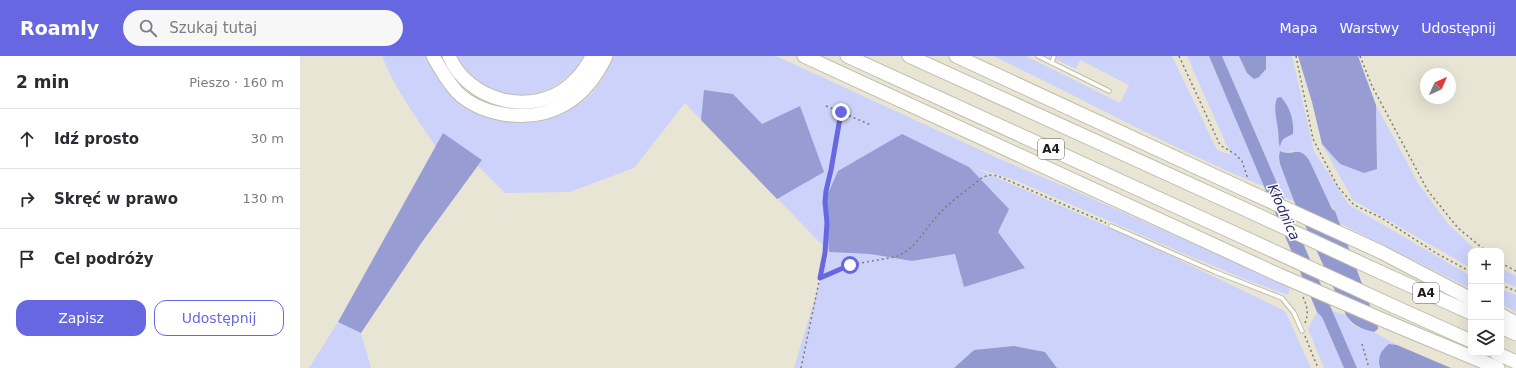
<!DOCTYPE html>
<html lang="pl">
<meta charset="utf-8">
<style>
:root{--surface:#fff;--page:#f7f7f7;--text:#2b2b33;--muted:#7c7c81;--line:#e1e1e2;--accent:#6768e1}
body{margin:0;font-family:"DejaVu Sans",sans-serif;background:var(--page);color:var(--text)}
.controls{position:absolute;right:12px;bottom:12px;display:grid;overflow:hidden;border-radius:8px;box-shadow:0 4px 16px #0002}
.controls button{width:36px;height:36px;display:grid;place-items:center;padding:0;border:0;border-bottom:1px solid var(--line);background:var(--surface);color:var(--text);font:20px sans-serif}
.compass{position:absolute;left:1120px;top:12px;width:36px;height:36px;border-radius:50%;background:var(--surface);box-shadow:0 4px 16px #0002;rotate:45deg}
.stop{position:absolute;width:12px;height:12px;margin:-9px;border:3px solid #6768e1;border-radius:50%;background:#fff}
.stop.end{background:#6768e1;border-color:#fff;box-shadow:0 1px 4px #0008}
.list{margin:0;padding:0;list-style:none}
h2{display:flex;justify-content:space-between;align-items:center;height:52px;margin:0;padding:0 16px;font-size:17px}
h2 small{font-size:13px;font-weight:400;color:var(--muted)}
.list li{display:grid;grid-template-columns:26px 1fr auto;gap:12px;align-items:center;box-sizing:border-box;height:60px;padding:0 16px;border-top:1px solid var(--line)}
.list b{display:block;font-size:15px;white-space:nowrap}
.list em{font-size:13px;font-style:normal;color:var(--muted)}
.actions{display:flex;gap:8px;padding:12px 16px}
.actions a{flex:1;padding:9px 0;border:1px solid var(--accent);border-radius:12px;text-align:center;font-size:14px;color:var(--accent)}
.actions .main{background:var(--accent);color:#fff}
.icon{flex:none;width:22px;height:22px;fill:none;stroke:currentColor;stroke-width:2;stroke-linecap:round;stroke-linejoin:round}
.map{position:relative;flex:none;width:1216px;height:312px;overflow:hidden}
header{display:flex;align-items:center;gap:24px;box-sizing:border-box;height:56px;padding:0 20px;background:var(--accent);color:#fff}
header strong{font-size:19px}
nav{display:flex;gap:22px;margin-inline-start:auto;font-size:14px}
.search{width:280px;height:36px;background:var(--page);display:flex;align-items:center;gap:10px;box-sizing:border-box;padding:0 14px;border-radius:22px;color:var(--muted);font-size:15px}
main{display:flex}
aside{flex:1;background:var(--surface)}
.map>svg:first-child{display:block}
</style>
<header>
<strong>Roamly</strong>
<div class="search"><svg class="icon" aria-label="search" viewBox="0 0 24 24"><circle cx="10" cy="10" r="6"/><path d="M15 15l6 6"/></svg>Szukaj tutaj</div>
<nav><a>Mapa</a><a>Warstwy</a><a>Udostępnij</a></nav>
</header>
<main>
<aside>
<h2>2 min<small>Pieszo · 160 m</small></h2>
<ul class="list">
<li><svg class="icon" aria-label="ahead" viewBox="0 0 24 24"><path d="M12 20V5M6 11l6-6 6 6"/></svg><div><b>Idź prosto</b></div><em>30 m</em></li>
<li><svg class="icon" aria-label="right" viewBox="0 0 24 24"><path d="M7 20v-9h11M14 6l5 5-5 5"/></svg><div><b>Skręć w prawo</b></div><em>130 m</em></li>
<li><svg class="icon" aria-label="arrive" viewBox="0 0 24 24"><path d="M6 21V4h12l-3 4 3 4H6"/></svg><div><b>Cel podróży</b></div></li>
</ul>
<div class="actions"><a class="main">Zapisz</a><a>Udostępnij</a></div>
</aside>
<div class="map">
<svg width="1216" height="312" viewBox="0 0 1216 312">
<rect width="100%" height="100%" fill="#e8e5d4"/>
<g fill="#ccd2fa" fill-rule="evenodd">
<path d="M82,0h46c5,9 17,32 24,39 32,30 83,35 121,12 4,-4 11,-6 15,-10 12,-12 19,-26 26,-41h162l226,104 71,30 217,97 -2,8 -41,-15 -62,-26 -170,-74 -40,-12 163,72 147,71 26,57h-254l-12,-16 -71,-2 -20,18h-160l35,-116 -144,-149 -51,65 -64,24 -65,1 -27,-27 4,-6 -39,-26 -7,13c-20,-30 -41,-58 -54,-91zM601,78l68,33 29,65 27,36 -70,-14 -43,7 -42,-7 -41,-2z"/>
<path d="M157,0h129c-5,9 -12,16 -20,22 -37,30 -87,19 -109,-22z"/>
<path d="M693,0h33l94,47 9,-18 -49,-25 -4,9 -27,-13h123l45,94 14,5 -44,-99h22l56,131c-93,-38 -181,-88 -272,-131z"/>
<polygon points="922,0 992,0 1014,95 1049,149 1171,220 1171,233 1039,167 1035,155 994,95 984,97 980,108 994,145 983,141"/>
<polygon points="1076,49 1118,127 1148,168 1177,195 1171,195 1171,212 1053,144 1022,88 1040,108 1077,113"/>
<polygon points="1201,212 1216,220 1216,231 1201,225"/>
<polygon points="1201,233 1216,239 1216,256 1201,248"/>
<polygon points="1032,255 1046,259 1052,268 1057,271 1074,276 1097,289 1089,289 1079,310 1080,312 1057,312"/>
<polygon points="1017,256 1022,261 1044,312 1024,312 1008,273"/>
<polygon points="38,266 61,277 71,312 9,312"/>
</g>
<g fill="#979dd3">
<polygon points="998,0 1058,0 1076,49 1077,113 1064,117 1040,108 1022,88 1012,46"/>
<polygon points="404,34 433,38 462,68 500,50 524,116 477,143 401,64"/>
<polygon points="143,77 182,104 122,186 61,277 38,266"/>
<polygon points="602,78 669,111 709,153 698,176 725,212 664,231 655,198 612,205 570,198 529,196 525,144 538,115"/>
</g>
<g fill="#9299ce">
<polygon points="909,0 922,0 1057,312 1044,312 1022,261 1017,256"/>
<polygon points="939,0 966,0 966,13 959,21 954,23 947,17"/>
<path d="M981,41c9,10 13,23 12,37 -7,4 -11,3 -13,13 -2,-6 -1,-11 -2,-17 -1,-11 -5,-21 -1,-32z"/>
<path d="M980,95c12,6 19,-6 29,9l23,49 3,2 43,116v2l-4,3c-12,-3 -21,-6 -28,-17l-52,-114 -14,-37 -1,-7z"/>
<path d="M1089,288l8,1 54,23h-71c-3,-10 1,-18 9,-24z"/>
<polygon points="714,290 745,296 757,312 654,312 674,294"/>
</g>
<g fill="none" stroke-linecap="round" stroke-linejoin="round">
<g stroke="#bfbcac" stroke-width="5.5">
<g id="service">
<polyline points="738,0 809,35"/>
<polyline points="752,7 754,0"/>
<polyline points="811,170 913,215 982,242 994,257 1002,275"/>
</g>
</g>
<g stroke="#bfbcac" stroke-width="15">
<g id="motorway">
<path d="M133,0c7,13 14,25 24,36 12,12 29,19 46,22 48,8 83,-15 103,-58"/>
<path d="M149,0c19,45 83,62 121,29 9,-8 17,-18 22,-29"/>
<polyline points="504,0 979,219"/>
<polyline points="547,0 956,187"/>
<polyline points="609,0 951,156"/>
<polyline points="656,0 941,132"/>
<polyline points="1081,196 1171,243"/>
<polyline points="1080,216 1171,257"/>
<polyline points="1093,250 1171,285"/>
<polyline points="1201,259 1216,267"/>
<polyline points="1097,270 1198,312"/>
<polyline points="1201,271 1216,278"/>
<polyline points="1196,297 1216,306"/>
</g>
</g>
<g stroke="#7d7a6f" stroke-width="1.5" stroke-dasharray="2 3" stroke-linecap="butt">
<polyline points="879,0 920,89 935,98 942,105 948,123"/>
<polyline points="996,0 1013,83 1038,131 1054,149 1080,161 1136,197 1171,216"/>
<polyline points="1060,0 1072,30 1128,135 1158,172 1186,195"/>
<polyline points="526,50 571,69"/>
<polyline points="1201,207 1216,215"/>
<path d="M520,222l29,-13 46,-8c20,-7 29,-27 43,-42 13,-14 30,-26 45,-38l7,-2 8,1 108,47"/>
<polyline points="1201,229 1216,235"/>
<path d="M1003,241c4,9 6,16 2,26"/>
<polyline points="1005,280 1018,312"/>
<polyline points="1062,288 1069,312"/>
<polyline points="501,312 525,197 527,167 525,146 526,135 541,56"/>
</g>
<use href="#service" stroke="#fff" stroke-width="3.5"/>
<use href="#motorway" stroke="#fff" stroke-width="13"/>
<g stroke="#bfbcac" stroke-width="15" stroke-linecap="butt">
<g id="motorway-bridge">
<polyline points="941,132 1081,196"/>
<polyline points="951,156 1080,216"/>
<polyline points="956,187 1093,250"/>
<polyline points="979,219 1097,270"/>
</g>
</g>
<use href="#motorway-bridge" stroke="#fff" stroke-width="13"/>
</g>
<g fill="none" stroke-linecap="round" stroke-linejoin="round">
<polyline stroke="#6768e1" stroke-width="5" points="541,56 531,114 526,135 525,146 527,167 525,197 520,222 550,209"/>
</g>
<g text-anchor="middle" stroke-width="3" stroke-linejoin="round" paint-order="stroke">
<g fill="#fff" stroke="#62605c" stroke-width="1">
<rect x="738" y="83" width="26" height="20" rx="3"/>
<rect x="1113" y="227" width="26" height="20" rx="3"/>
</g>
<g font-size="12" font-weight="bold" fill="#1e1c16">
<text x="751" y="97">A4</text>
<text x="1126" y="241">A4</text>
</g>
<g font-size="14" font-style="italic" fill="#2a2969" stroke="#fff">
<text transform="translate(984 156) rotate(66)" y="5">Kłodnica</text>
</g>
</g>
</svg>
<div class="controls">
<button>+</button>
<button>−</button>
<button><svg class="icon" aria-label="layers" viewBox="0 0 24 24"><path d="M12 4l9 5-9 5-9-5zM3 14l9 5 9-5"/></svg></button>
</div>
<svg class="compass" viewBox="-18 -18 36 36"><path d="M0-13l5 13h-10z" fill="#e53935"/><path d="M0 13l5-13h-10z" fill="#7c7c81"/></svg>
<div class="stop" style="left:550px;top:209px"></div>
<div class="stop end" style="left:541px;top:56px"></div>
</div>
</main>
